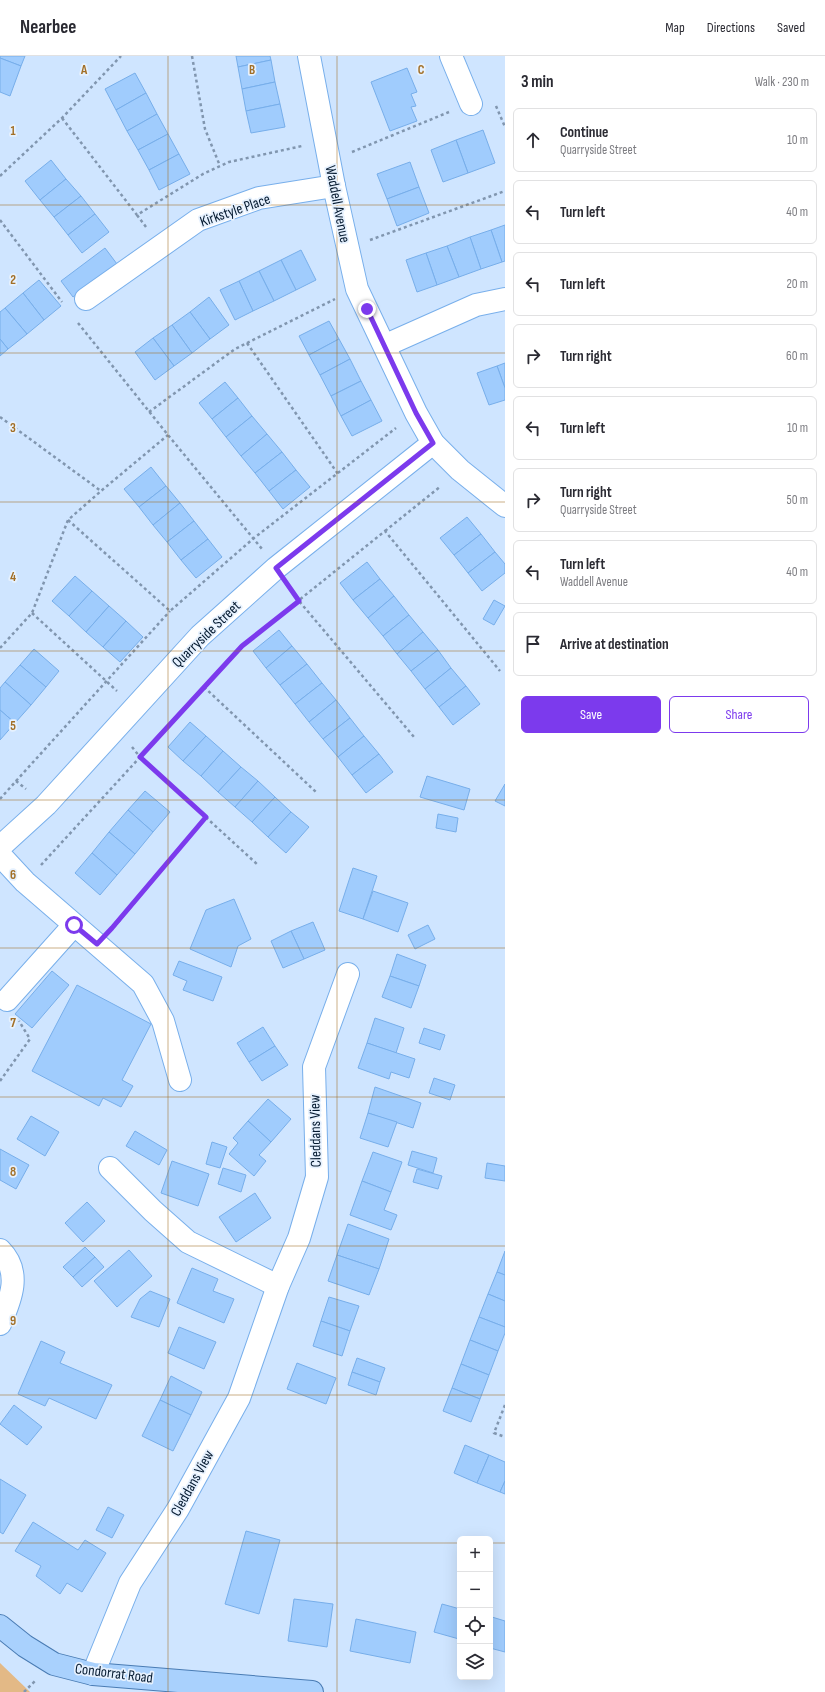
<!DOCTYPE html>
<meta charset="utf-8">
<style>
:root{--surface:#fff;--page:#f2f2f3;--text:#2b2b33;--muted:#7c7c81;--line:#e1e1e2;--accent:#7c3aed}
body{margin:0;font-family:"Sofia Sans Condensed",sans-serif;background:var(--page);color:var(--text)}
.controls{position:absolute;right:12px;bottom:12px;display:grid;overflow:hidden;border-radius:6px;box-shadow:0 4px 16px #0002}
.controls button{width:36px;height:36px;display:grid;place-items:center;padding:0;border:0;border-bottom:1px solid var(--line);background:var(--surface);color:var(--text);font:20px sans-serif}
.stop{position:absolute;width:12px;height:12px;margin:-9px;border:3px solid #7c3aed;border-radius:50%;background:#fff}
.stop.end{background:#7c3aed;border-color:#fff;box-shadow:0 1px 4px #0008}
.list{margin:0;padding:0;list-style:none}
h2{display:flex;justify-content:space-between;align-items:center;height:52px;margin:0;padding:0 16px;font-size:17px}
h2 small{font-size:13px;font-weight:400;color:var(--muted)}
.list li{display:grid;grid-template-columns:26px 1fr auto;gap:12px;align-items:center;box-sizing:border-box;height:64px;margin:0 8px 8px;padding:0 8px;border:1px solid var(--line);border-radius:6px}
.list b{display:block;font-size:15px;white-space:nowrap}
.list p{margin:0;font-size:13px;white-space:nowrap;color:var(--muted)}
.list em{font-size:13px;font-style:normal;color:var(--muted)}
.actions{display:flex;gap:8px;padding:12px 16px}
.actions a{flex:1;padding:9px 0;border:1px solid var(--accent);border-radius:6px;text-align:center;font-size:14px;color:var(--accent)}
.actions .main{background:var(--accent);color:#fff}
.icon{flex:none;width:22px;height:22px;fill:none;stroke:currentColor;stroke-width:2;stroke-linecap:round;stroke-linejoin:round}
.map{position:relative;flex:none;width:505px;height:1636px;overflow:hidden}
header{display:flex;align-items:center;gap:24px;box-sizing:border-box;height:56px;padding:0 20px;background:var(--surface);border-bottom:1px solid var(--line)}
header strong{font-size:19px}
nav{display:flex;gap:22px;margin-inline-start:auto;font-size:14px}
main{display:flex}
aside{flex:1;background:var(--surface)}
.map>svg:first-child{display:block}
</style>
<header>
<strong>Nearbee</strong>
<nav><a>Map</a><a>Directions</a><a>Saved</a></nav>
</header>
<main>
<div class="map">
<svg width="505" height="1636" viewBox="0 0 505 1636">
<rect width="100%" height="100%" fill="#cfe5ff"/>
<polygon fill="#e3b986" points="0,1607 27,1633 30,1636 0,1636"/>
<g fill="#a0ccfd" stroke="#77aeea">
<polygon points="0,0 25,0 21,10 0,2"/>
<polygon points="236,0 270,0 271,4 238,11"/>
<polygon points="0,2 21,10 10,40 0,36"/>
<polygon points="271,4 275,26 242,33 238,11"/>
<polygon points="407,12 417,36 411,38 416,50 411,51 417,65 390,75 371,26"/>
<polygon points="135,17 146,37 116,54 105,33"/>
<polygon points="275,26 280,48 246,55 242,33"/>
<polygon points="146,37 157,58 127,75 116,54"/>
<polygon points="280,48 285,71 251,77 246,55"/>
<polygon points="157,58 168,78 138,94 127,75"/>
<polygon points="483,74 495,107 468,117 456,84"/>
<polygon points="168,78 179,98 149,114 138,94"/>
<polygon points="456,84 468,117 443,126 431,94"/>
<polygon points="179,98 190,118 159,134 149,114"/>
<polygon points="51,104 66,123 40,144 25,125"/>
<polygon points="410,106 419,131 387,143 377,118"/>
<polygon points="66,123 81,140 54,161 40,144"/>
<polygon points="419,131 429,157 397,170 387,143"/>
<polygon points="81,140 95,158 68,179 54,161"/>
<polygon points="95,158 109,176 82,197 68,179"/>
<polygon points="505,169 505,205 502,206 491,174"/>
<polygon points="491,174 502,206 481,213 470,181"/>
<polygon points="470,181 481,213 459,221 447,190"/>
<polygon points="447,190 459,221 437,229 426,197"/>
<polygon points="105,192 117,208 73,241 61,225"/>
<polygon points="301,194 316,224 296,234 281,204"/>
<polygon points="426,197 437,229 417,236 406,204"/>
<polygon points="281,204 296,234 274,245 259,215"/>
<polygon points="259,215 274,245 253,255 239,225"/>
<polygon points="39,224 61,250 44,264 23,237"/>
<polygon points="239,225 253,255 235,264 220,234"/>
<polygon points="23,237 44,264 27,278 5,252"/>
<polygon points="209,241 229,269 210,283 190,256"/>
<polygon points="5,252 27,278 8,293 0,283 0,256"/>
<polygon points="190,256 210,283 192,297 172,269"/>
<polygon points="329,265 339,283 309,299 299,280"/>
<polygon points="172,269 192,297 174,310 153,282"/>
<polygon points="153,282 174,310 155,324 135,296"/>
<polygon points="0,283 8,293 0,300"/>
<polygon points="339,283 350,303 320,319 309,299"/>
<polygon points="350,303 361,325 331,340 320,319"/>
<polygon points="505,307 505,332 497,310"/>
<polygon points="497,310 505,332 505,344 489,349 477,317"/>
<polygon points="361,325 371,344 341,360 331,340"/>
<polygon points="225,326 238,342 212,363 199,347"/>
<polygon points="238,342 252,360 226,381 212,363"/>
<polygon points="371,344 382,365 352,380 341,360"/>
<polygon points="252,360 267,378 241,400 226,381"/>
<polygon points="267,378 282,396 255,417 241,400"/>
<polygon points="282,396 296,414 269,435 255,417"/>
<polygon points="151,411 166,430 139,451 124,433"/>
<polygon points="296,414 310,431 283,453 269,435"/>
<polygon points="166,430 180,447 153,469 139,451"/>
<polygon points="180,447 194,465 167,486 153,469"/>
<polygon points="467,461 481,478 454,499 440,482"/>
<polygon points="194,465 208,483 181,504 167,486"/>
<polygon points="481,478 495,496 468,517 454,499"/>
<polygon points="208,483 222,501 196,522 181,504"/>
<polygon points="495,496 505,508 505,517 482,535 468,517"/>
<polygon points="367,506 380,523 353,544 340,527"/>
<polygon points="75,520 92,535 69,560 52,545"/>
<polygon points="380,523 394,540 368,562 353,544"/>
<polygon points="92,535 109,550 86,576 69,560"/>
<polygon points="394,540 409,559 383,580 368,562"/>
<polygon points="494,544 505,550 494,569 483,563"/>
<polygon points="109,550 126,565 103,591 86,576"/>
<polygon points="409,559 423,576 397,598 383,580"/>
<polygon points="126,565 143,581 120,606 103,591"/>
<polygon points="279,574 292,590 266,612 253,595"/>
<polygon points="423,576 438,594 411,615 397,598"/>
<polygon points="292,590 307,608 280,629 266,612"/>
<polygon points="34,593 59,615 46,631 20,609"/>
<polygon points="438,594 451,612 425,633 411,615"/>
<polygon points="307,608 322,627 295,648 280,629"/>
<polygon points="20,609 46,631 31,649 5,626"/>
<polygon points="451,612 466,630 439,651 425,633"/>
<polygon points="5,626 31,649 15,667 0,654 0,632"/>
<polygon points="322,627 336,644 309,666 295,648"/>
<polygon points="466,630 480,648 453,669 439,651"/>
<polygon points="336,644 350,662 323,683 309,666"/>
<polygon points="0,654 15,667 0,684"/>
<polygon points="350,662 364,680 338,701 323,683"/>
<polygon points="190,666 206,680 183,705 168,691"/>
<polygon points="206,680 223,695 201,720 183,705"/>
<polygon points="364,680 379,698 352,719 338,701"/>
<polygon points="223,695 241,711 218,736 201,720"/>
<polygon points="379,698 393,716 366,737 352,719"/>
<polygon points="241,711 258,725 235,751 218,736"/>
<polygon points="427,720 470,733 464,754 420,741"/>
<polygon points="258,725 275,741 252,766 235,751"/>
<polygon points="505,728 505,750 495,745"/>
<polygon points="145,735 170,756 153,776 128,754"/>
<polygon points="275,741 291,756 268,781 252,766"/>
<polygon points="128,754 153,776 135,798 109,776"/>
<polygon points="291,756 309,771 286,797 268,781"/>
<polygon points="438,758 458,762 456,776 436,772"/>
<polygon points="109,776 135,798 117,819 92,797"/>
<polygon points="92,797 117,819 100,839 75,817"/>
<polygon points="353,812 377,820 363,863 339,855"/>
<polygon points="373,835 408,847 398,876 363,863"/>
<polygon points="234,843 251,883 238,890 231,911 190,893 206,854"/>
<polygon points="313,866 325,894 304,903 291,875"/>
<polygon points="428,869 435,883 415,893 408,879"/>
<polygon points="291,875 304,903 283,912 271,885"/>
<polygon points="397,898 426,909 419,930 390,920"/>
<polygon points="179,905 222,921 213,945 183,934 187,925 173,919"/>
<polygon points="52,915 69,929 32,972 15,958"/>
<polygon points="390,920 419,930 411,952 382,941"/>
<polygon points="77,929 151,968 122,1024 133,1030 121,1051 103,1042 99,1050 32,1015"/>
<polygon points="375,962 404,972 396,997 367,987"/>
<polygon points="263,971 275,990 249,1006 237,987"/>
<polygon points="424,972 445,979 440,994 419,987"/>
<polygon points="367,987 415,1003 409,1022 391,1016 389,1023 358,1012"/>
<polygon points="275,990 288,1009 262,1025 249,1006"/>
<polygon points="434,1022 455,1029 450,1044 429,1037"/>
<polygon points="375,1031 421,1047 413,1072 368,1057"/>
<polygon points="268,1043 291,1063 271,1086 248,1065"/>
<polygon points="368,1057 397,1066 388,1091 360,1082"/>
<polygon points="31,1060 59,1076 45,1100 17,1083"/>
<polygon points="248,1065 271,1086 259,1099 266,1105 254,1120 229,1098 238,1087 233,1082"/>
<polygon points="135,1075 167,1094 159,1109 126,1090"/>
<polygon points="212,1086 227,1091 220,1112 206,1108"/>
<polygon points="0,1093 29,1109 16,1133 0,1124"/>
<polygon points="412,1095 437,1102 433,1117 408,1109"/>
<polygon points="373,1096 402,1106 391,1136 362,1125"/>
<polygon points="172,1105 209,1118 198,1150 161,1137"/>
<polygon points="487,1107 505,1110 505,1125 485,1122"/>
<polygon points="223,1112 246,1119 241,1136 218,1128"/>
<polygon points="417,1113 442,1120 438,1133 413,1126"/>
<polygon points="362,1125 391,1136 384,1154 397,1159 391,1174 350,1159"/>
<polygon points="255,1137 271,1162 236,1186 219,1161"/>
<polygon points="87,1146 105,1165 83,1186 65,1167"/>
<polygon points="348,1168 389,1183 379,1213 337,1199"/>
<polygon points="85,1191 95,1201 73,1221 63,1211"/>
<polygon points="129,1194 152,1220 117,1251 94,1225"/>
<polygon points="505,1195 505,1219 497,1216"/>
<polygon points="337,1199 379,1213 369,1239 328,1225"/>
<polygon points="95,1201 104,1211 82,1231 73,1221"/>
<polygon points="192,1212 218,1223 213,1235 234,1243 224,1267 177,1247"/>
<polygon points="497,1216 505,1219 505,1245 488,1238"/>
<polygon points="150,1235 170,1243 159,1271 131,1261 140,1243"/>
<polygon points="488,1238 505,1245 505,1271 479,1261"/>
<polygon points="329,1241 359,1250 350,1275 321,1265"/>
<polygon points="479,1261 505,1271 505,1277 498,1295 470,1284"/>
<polygon points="321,1265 350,1275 342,1300 313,1290"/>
<polygon points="179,1271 216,1286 204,1313 168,1297"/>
<polygon points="470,1284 498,1295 489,1319 461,1308"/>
<polygon points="41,1285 65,1296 60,1307 112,1329 96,1363 49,1342 45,1350 18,1338"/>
<polygon points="357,1302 385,1312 380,1326 352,1316"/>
<polygon points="297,1307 336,1322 326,1348 287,1333"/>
<polygon points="461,1308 489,1319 480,1343 452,1332"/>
<polygon points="352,1316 380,1326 376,1339 348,1329"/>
<polygon points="171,1320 202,1336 191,1359 160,1344"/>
<polygon points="452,1332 480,1343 471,1366 443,1355"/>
<polygon points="160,1344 191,1359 173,1395 142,1380"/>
<polygon points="14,1349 42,1371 27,1389 0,1368"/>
<polygon points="465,1389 489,1399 477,1427 454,1417"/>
<polygon points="489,1399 505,1406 505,1425 500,1436 477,1427"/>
<polygon points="0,1423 26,1439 3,1478 0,1476"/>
<polygon points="505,1425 505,1438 500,1436"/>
<polygon points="108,1451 124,1459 112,1482 96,1474"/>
<polygon points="33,1466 78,1494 85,1484 106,1497 82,1536 67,1527 60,1538 36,1520 41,1510 15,1495"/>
<polygon points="246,1475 280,1484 259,1558 225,1548"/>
<polygon points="294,1543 333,1548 327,1591 288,1585"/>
<polygon points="442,1548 460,1553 459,1583 434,1576"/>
<polygon points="492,1561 505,1565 505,1596 490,1592 490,1567"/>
<polygon points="356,1563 416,1576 410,1607 350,1595"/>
</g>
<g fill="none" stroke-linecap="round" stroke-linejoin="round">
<g stroke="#78afeb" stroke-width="24">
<g id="minor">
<polyline points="309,0 334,130 357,233 416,357 433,387 460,414 505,450"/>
<polyline points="451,0 471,48"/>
<polyline points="86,243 198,164 259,142 334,130"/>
<polyline points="386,289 476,249 505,243"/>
<polyline points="0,791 46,749 200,580 276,512 433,387"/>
<polyline points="0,799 25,826 143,928 163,965 180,1024"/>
<polyline points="7,944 74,869"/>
<polyline points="110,1112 153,1155 188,1186 278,1230"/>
<path d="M0,1194c22,22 11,49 0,74"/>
<polyline points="93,1618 130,1527 178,1453 239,1342 278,1230 299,1182 317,1121 314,1011 348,918"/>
</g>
</g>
<g stroke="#4a7cb4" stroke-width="24">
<polyline id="major" points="0,1570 25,1590 54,1608 93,1618 312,1636"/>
</g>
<g stroke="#8196af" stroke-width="2.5" stroke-dasharray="3 3" stroke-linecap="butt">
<polyline points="192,0 205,73 220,110"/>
<polyline points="496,50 505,71"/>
<polyline points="62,62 137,159 203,118 229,106 302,90"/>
<polyline points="352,96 449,56"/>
<polyline points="0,120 62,62 121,0"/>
<polyline points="137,159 146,171"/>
<polyline points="0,164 62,246"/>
<polyline points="370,184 505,135"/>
<polyline points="78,267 168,379 262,493"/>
<polyline points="247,287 338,418"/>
<polyline points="149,356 235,293 335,243"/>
<polyline points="0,361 101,435 168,379"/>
<polyline points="68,464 170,555 254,482 396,372"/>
<polyline points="385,475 441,430"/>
<polyline points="289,531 299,545 414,681"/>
<polyline points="32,557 117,635"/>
<polyline points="0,592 32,557 68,464 101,435"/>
<polyline points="204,631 316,736"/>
<polyline points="132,691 140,701 258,809"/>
<polyline points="16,725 170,555"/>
<polyline points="0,743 16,725 26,733"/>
<polyline points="41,809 242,590 385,475 500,615"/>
<polyline points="114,871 206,761"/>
<polyline points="0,1025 30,983 19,965"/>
<polyline points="505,1349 494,1377 505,1381"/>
<polyline points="24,1636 36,1624"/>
</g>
<use href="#minor" stroke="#fff" stroke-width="22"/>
<use href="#major" stroke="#a9d1fd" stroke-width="22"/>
</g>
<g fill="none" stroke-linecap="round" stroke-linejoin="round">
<polyline stroke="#7c3aed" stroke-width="5" points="74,869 97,888 112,872 206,761 140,701 242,590 299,545 276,512 433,387 416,357 367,253"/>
</g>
<path fill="none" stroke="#a26f26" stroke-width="1" stroke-opacity="0.55" d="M168,0v1636M337,0v1636M0,149h505M0,297h505M0,446h505M0,595h505M0,744h505M0,892h505M0,1041h505M0,1190h505M0,1339h505M0,1487h460M490,1487h15"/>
<g text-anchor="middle" stroke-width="3.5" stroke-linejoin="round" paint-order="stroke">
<g font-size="15" fill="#04192f" stroke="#e6f1fe">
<text transform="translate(338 148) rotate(79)" y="5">Waddell Avenue</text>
<text transform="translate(235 154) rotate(-19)" y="5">Kirkstyle Place</text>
<text transform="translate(206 578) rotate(-44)" y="5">Quarryside Street</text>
<text transform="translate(315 1075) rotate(-91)" y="5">Cleddans View</text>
<text transform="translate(192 1427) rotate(-61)" y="5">Cleddans View</text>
<text transform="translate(114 1617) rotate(7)" y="5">Condorrat Road</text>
</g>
</g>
<g font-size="13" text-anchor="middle" font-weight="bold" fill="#a26f26" stroke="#e6f1fe" stroke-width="3.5" stroke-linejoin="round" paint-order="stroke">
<text x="84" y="18">A</text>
<text x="252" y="18">B</text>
<text x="421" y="18">C</text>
<text x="13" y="79">1</text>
<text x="13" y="228">2</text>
<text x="13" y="376">3</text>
<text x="13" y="525">4</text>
<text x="13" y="674">5</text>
<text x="13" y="823">6</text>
<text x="13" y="971">7</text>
<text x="13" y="1120">8</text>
<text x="13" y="1269">9</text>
</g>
</svg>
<div class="controls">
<button>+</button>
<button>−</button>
<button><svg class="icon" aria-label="locate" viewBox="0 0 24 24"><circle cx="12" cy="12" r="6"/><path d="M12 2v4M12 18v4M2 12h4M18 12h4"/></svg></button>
<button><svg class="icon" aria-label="layers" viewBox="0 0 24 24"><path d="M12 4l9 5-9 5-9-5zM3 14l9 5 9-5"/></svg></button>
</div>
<div class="stop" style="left:74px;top:869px"></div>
<div class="stop end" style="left:367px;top:253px"></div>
</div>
<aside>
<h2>3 min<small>Walk · 230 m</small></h2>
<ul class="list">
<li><svg class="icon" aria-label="ahead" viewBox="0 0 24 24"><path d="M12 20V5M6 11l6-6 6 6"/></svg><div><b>Continue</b><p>Quarryside Street</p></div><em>10 m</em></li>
<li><svg class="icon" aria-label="left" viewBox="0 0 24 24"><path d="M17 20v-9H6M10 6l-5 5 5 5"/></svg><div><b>Turn left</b></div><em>40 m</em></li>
<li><svg class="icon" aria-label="left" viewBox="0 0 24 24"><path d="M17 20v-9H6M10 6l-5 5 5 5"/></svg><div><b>Turn left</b></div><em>20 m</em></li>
<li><svg class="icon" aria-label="right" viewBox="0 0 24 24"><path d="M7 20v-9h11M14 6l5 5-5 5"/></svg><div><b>Turn right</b></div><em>60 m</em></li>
<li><svg class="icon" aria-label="left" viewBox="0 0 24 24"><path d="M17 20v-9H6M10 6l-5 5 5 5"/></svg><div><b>Turn left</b></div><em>10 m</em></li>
<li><svg class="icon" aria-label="right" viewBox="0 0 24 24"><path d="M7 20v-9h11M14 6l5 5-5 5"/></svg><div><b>Turn right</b><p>Quarryside Street</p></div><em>50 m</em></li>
<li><svg class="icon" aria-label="left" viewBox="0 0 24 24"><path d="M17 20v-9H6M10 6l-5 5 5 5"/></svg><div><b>Turn left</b><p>Waddell Avenue</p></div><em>40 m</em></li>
<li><svg class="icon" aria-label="arrive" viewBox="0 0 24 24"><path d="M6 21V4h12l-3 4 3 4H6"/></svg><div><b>Arrive at destination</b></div></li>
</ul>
<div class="actions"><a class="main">Save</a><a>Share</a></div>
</aside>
</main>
